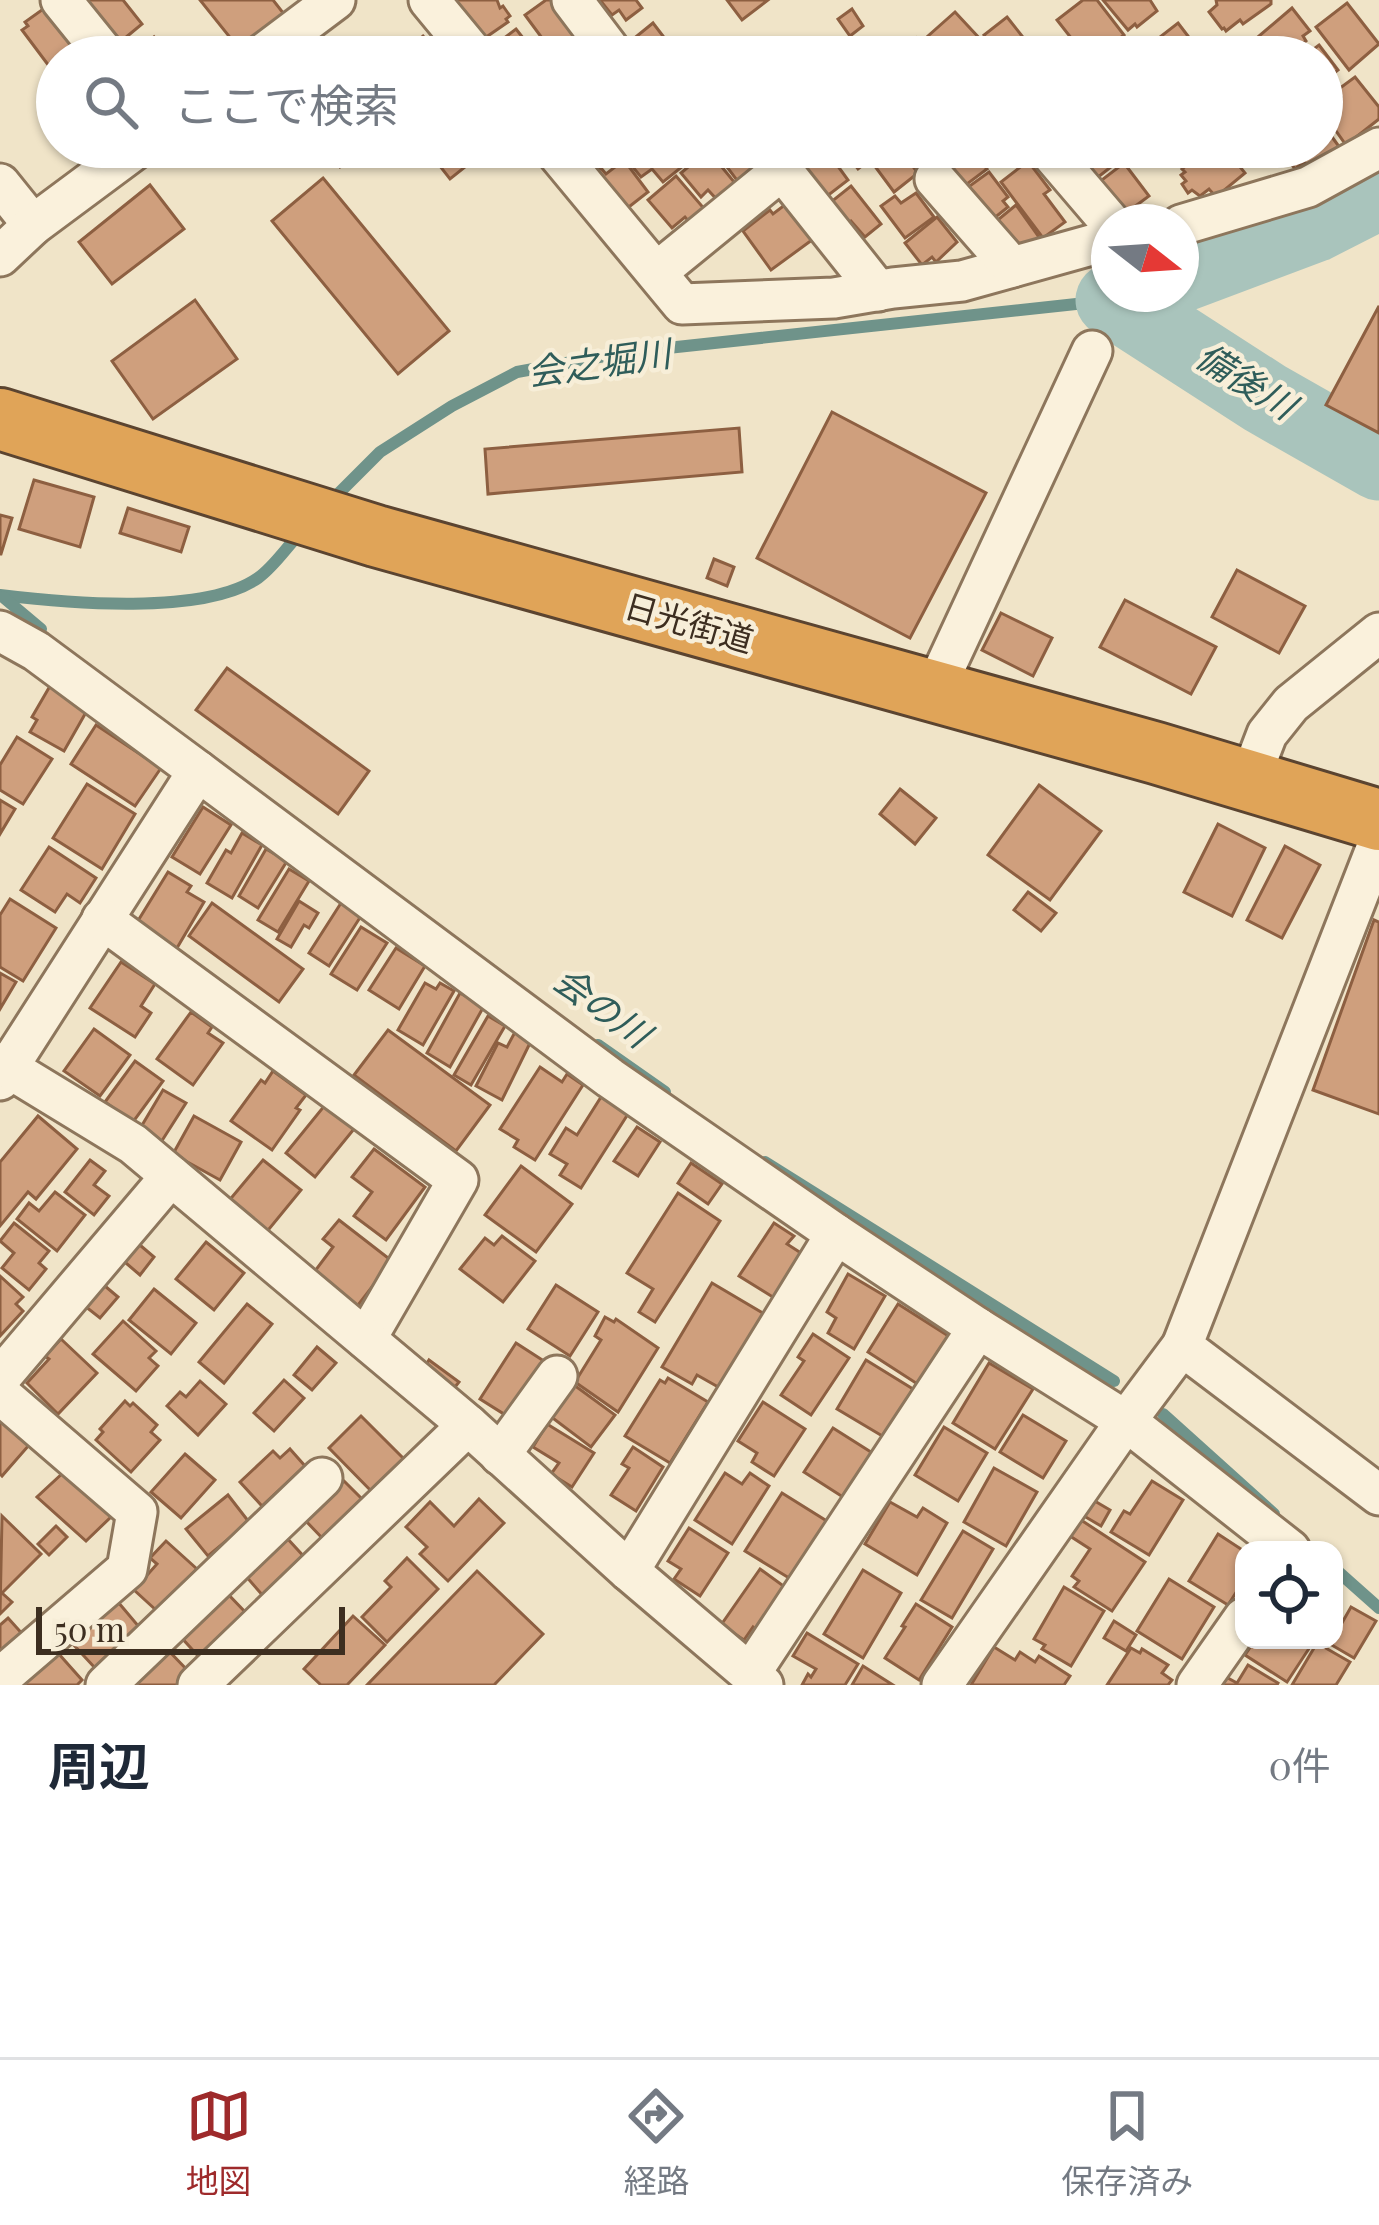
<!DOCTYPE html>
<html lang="ja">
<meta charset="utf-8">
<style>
:root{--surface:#fff;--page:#f6f6f7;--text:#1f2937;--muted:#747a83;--line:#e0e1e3;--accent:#9e2a2b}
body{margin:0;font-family:"Playfair Display","Noto Sans JP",serif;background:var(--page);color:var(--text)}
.controls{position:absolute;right:36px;bottom:36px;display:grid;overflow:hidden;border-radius:24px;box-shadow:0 3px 9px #0004}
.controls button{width:108px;height:108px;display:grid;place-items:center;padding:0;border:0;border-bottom:3px solid var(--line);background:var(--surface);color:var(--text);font:60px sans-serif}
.compass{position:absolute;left:1091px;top:204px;width:108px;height:108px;border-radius:50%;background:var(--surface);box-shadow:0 3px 9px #0004;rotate:107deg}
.scale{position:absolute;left:36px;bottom:30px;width:309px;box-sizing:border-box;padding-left:12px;border:6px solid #3d2e20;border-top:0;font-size:33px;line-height:42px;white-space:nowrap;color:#3d2e20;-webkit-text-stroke:9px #f7eed8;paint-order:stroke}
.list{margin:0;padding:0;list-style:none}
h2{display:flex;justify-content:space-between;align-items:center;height:156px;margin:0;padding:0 48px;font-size:51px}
h2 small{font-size:39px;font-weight:400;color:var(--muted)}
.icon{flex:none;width:66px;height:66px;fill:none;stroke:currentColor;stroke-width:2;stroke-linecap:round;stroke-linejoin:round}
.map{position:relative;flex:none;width:1379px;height:1685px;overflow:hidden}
.search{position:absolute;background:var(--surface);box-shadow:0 3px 9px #0004;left:36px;right:36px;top:36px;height:132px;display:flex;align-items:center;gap:30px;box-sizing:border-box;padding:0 42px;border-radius:66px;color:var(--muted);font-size:45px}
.sheet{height:372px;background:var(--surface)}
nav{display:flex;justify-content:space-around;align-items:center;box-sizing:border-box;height:168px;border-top:3px solid var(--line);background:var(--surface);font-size:33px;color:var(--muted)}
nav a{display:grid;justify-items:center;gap:6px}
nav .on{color:var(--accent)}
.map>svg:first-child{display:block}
</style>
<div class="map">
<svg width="1379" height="1685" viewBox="0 0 1379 1685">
<rect width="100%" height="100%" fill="#f0e4c8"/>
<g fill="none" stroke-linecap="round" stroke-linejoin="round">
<g stroke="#6f938a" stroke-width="12">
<polyline points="330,502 380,452 452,406 517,372 621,353 1113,300"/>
<path d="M0,595c65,8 204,21 258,-17 17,-12 30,-33 45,-48"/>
<polyline points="3,597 41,629"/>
<polyline points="598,1045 665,1092"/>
<polyline points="765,1162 1114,1381"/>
<polyline points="1163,1414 1274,1514"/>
<polyline points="1334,1568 1379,1608"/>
</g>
<g stroke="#a9c4bc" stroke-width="75">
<polyline points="1181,275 1314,225 1379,192"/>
<polyline points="1113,300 1265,398 1379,463"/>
</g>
</g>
<g fill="#cf9f7d" stroke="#8d5f41" stroke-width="3">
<polygon points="85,0 123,0 142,24 119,43"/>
<polygon points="200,0 273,0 284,14 240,50"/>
<polygon points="454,0 497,0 500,8 503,6 510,16 506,19 508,22 479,42"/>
<polygon points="546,0 555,0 590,47 577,57 556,57 525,15"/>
<polygon points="600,0 636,0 642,8 626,20 619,10 612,15"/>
<polygon points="727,0 768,0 742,20"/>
<polygon points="1083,0 1097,0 1124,35 1094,57 1086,57 1057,20"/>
<polygon points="1103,0 1150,0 1157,11 1137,27 1135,24 1128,30"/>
<polygon points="1216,0 1271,0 1271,4 1243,24 1240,20 1226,31 1224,28 1222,29 1209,12 1217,5"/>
<polygon points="1347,3 1379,44 1349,70 1316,27"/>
<polygon points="46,7 81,55 57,57 55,74 22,30 28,26 25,22"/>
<polygon points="1292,8 1310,31 1303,36 1306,41 1286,57 1242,57 1239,53"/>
<polygon points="852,9 863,26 850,36 838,19"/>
<polygon points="955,12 995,55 993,57 917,57 907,46 916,38 920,43"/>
<polygon points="1007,17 1022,36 997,54 984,35"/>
<polygon points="653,23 679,57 645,57 632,40"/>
<polygon points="1178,23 1204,57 1147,57 1142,51"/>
<polygon points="516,29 538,57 492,57 487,51"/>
<polygon points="423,36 441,57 398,57"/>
<polygon points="154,37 169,57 129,57"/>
<polygon points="745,39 759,57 723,55"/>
<polygon points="328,40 340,57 321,57 315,49"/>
<polygon points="851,41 864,57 831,57"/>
<polygon points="1319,45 1338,70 1324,81 1327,85 1322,89 1322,57 1303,57"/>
<polygon points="1355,77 1379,107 1379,119 1346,145 1322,111 1341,97 1336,91"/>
<polygon points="1322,123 1340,148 1319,163 1317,159 1308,166 1304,162 1295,169 1278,147 1322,147"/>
<polygon points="325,147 366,147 340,167"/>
<polygon points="425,147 490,147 450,179"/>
<polygon points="560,147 606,147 610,152 588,169"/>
<polygon points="633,147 684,147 693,158 663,182 652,169 641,177 623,155"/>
<polygon points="712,147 751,147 767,168 742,187"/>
<polygon points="804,147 824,147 848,180 822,200 790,157"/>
<polygon points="841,147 886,147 858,169"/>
<polygon points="898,147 918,173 894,192 874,165"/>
<polygon points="905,147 952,147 922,170"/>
<polygon points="961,147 970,147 987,169 959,190 939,164"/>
<polygon points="976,147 1015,147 991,166"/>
<polygon points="1065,147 1111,147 1121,159 1088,185"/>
<polygon points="1203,147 1224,147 1245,173 1216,197 1209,189 1200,196 1192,190 1188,193 1182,184 1186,181 1181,175 1185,172 1182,169 1194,159 1191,156"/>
<polygon points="708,150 739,188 720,203 708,190 701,197 681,173"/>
<polygon points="624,160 648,192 616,217 589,176 601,168 606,174"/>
<polygon points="1028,161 1050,190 1044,194 1065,222 1043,238 1001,182"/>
<polygon points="1124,163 1149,196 1122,216 1090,189"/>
<polygon points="989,172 1008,197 1003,201 1008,207 993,219 960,193"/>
<polygon points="676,176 707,212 692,225 685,217 672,228 648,200"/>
<polygon points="323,178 449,331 398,374 272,221"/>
<polygon points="150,185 184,229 112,284 79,242"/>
<polygon points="851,186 881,224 865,237 851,221 847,224 831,202"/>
<polygon points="916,193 934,217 905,238 881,206 895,196 901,203"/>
<polygon points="786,204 816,237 771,270 743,231 770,210 773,214"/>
<polygon points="1016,205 1039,237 1025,248 1004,249 988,228"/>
<polygon points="937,217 957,242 936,262 932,257 922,265 905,243"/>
<polygon points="195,300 237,359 153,419 112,361"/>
<polygon points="1379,306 1379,433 1326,405"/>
<polygon points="832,412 986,493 910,638 757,558"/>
<polygon points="739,428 742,472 488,494 485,449"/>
<polygon points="34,480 94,497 80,547 19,529"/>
<polygon points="128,508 189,527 181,552 120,533"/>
<polygon points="0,515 12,518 1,554 0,554"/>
<polygon points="714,559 734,567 727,586 707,578"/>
<polygon points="1237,570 1305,606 1279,653 1212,617"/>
<polygon points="1125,600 1216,647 1191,694 1100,647"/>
<polygon points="1001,613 1052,638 1033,676 982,650"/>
<polygon points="227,668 369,771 338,814 196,710"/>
<polygon points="50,686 89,707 64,751 30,732 37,720 32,717"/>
<polygon points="96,725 161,768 135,806 71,764"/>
<polygon points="17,737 52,759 23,804 0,790 0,765"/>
<polygon points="87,784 135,814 102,869 53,838"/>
<polygon points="1039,785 1101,831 1050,900 988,855"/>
<polygon points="900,789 936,818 915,844 880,814"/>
<polygon points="0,800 15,809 0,834"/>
<polygon points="203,807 231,825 200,874 172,857"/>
<polygon points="1218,824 1265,848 1232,916 1184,892"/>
<polygon points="242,833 262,845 232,898 207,883 226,850 231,853"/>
<polygon points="1285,846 1320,865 1282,938 1247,920"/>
<polygon points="49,847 96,878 80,903 67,894 55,912 21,890"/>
<polygon points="266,849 287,861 258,908 239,896"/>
<polygon points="289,869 309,881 278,932 258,920"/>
<polygon points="168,872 191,886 187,892 204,902 177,948 136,924"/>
<polygon points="1028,892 1056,913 1041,931 1014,910"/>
<polygon points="10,899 56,928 23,981 0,967 0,915"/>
<polygon points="299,901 318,913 309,928 304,925 291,947 277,939"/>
<polygon points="212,903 303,969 279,1002 189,936"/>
<polygon points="341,903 361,916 329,966 309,953"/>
<polygon points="1374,920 1379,922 1379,1114 1313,1090"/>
<polygon points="361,927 387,943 357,990 331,974"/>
<polygon points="396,948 425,966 399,1009 369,990"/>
<polygon points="121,962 155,984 141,1006 151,1013 135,1037 90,1008"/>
<polygon points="0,973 16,982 0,1009"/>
<polygon points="425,983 436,989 440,983 454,991 423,1045 398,1030"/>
<polygon points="460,993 484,1006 450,1067 427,1053"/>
<polygon points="191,1012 212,1027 208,1033 223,1043 193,1085 157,1059"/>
<polygon points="488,1016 505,1026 471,1085 454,1075"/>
<polygon points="94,1029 130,1055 100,1096 64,1071"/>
<polygon points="388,1030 490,1105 456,1151 354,1075"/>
<polygon points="515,1032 531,1041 502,1100 476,1086 498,1043 507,1047"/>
<polygon points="135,1061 163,1081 133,1122 105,1102"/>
<polygon points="540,1067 562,1082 567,1074 583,1085 535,1160 514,1147 518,1140 500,1129"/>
<polygon points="273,1071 306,1095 296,1108 300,1110 272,1150 231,1121 261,1080 265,1083"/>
<polygon points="163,1090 186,1103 156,1150 135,1137"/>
<polygon points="601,1097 628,1114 581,1188 560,1175 567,1164 550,1154 566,1128 577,1135"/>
<polygon points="325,1105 354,1129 315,1177 286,1153"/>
<polygon points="38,1116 77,1149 36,1199 28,1192 0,1226 0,1162"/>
<polygon points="194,1116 241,1142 220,1180 173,1154"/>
<polygon points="637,1127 660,1142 638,1176 614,1161"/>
<polygon points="374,1149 425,1187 386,1240 354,1216 372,1192 352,1177"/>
<polygon points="90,1160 105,1171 94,1185 109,1196 94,1215 65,1192"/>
<polygon points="263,1160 301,1190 265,1234 227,1203"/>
<polygon points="691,1163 722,1184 708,1204 678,1183"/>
<polygon points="521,1166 572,1204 536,1252 485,1215"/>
<polygon points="55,1192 85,1215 57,1251 17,1219 29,1203 39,1211"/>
<polygon points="678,1193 720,1221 655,1322 639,1312 653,1289 627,1273"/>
<polygon points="339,1220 392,1261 355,1309 312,1275 333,1247 323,1239"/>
<polygon points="14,1223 49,1251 39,1263 46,1269 29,1290 2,1268 14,1253 0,1241"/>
<polygon points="774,1223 794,1236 787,1244 804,1255 776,1299 739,1276"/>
<polygon points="502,1236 535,1261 503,1302 460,1269 485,1238 494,1245"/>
<polygon points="134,1240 154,1257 140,1275 120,1258"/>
<polygon points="206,1242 244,1273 214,1310 176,1279"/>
<polygon points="848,1274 885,1296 854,1349 828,1333 836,1318 827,1312"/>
<polygon points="0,1276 23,1297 16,1304 23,1311 0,1336"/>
<polygon points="99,1281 118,1297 100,1318 81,1303"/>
<polygon points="712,1283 766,1315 720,1388 697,1375 692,1384 662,1367"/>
<polygon points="556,1285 598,1312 570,1356 528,1329"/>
<polygon points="154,1289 196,1323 171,1354 129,1320"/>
<polygon points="247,1304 272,1324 224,1383 199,1362"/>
<polygon points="898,1304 950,1337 919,1385 868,1352"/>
<polygon points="605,1317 614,1322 616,1319 658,1348 618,1412 575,1382 601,1340 595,1336"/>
<polygon points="123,1321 156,1351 149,1358 158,1366 136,1391 93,1354"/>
<polygon points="813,1334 849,1358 811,1415 781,1395 804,1361 798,1357"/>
<polygon points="61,1339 97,1373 58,1414 27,1383 49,1359 45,1356"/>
<polygon points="516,1343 550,1365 515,1421 480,1399"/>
<polygon points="317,1347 336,1363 312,1390 294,1375"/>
<polygon points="429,1360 459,1382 451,1392 422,1371"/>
<polygon points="866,1360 913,1389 884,1437 837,1409"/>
<polygon points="989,1363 1033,1389 995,1449 953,1423"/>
<polygon points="668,1378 708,1402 670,1463 625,1436 660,1380 665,1383"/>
<polygon points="284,1380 304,1398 274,1431 254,1413"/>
<polygon points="200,1381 226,1404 198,1435 167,1406 180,1392 186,1397"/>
<polygon points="574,1385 615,1415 591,1447 550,1416"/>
<polygon points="125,1401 130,1406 133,1403 157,1425 151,1432 160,1440 131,1472 96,1440 103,1432 100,1429"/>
<polygon points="763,1402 805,1429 774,1476 752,1462 757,1453 738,1441"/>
<polygon points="1023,1415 1066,1441 1043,1478 1000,1452"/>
<polygon points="361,1416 409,1464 376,1496 329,1448"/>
<polygon points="0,1417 30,1444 2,1476 0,1474"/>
<polygon points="547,1424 594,1453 572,1487 551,1474 559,1463 533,1447"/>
<polygon points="944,1427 987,1453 958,1501 915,1475"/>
<polygon points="833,1428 874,1454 846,1499 804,1472"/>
<polygon points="633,1447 663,1467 636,1511 611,1495 629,1468 622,1464"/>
<polygon points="290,1449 305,1466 262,1506 240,1482 273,1451 280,1458"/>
<polygon points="185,1454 215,1480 181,1518 151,1492"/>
<polygon points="994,1468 1037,1492 1006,1546 964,1522"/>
<polygon points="65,1471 113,1515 86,1541 37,1497"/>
<polygon points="725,1473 742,1484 750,1473 769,1486 732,1544 695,1520"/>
<polygon points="344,1481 365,1502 324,1540 304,1519"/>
<polygon points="1152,1481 1183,1500 1149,1555 1111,1532 1124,1511 1130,1514"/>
<polygon points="782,1493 830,1523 794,1581 745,1551"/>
<polygon points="228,1495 249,1522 208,1556 186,1529"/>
<polygon points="479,1499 504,1523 448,1581 420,1554 427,1547 406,1527 430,1502 454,1526"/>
<polygon points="1093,1500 1110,1510 1101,1526 1084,1516"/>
<polygon points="890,1502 917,1517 923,1508 947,1523 917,1575 865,1544"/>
<polygon points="2,1516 41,1554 2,1593 12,1602 0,1614"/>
<polygon points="1081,1520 1145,1562 1112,1611 1074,1587 1079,1581 1072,1576 1090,1549 1070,1536"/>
<polygon points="56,1526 67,1537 49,1555 38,1544"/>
<polygon points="689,1528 728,1553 700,1596 674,1579 681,1569 668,1561"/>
<polygon points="963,1531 993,1549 952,1618 921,1600"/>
<polygon points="1218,1534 1244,1551 1244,1580 1228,1605 1189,1581"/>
<polygon points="286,1537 307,1560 265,1598 244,1574"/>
<polygon points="166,1541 197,1569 157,1611 134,1590 157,1564 150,1558"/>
<polygon points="407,1558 438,1589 387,1642 362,1617 391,1587 385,1581"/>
<polygon points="760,1569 789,1590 759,1632 753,1627 744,1640 721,1625"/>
<polygon points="863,1570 901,1593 863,1658 824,1634"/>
<polygon points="477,1571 543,1634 494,1685 367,1685"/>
<polygon points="1169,1579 1214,1607 1182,1659 1137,1631"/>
<polygon points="1064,1587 1104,1611 1071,1666 1042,1649 1045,1645 1034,1639"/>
<polygon points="225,1591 248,1615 201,1659 179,1635"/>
<polygon points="118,1602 140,1628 95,1668 72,1643"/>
<polygon points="916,1604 952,1627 919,1680 885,1658 905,1627 902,1626"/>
<polygon points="1351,1607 1376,1621 1354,1658 1330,1644"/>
<polygon points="353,1616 385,1645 347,1685 321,1685 304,1669"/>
<polygon points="8,1618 26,1638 0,1657 0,1625"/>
<polygon points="1114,1621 1136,1635 1126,1651 1104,1638"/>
<polygon points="807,1633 858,1664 845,1685 802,1685 808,1674 811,1677 816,1669 793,1656"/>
<polygon points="1255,1640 1299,1640 1310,1647 1287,1682 1245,1655"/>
<polygon points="1317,1643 1350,1662 1336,1685 1292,1685"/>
<polygon points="994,1647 1015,1660 1020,1652 1035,1662 1039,1656 1070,1676 1064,1685 971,1685"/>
<polygon points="166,1648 191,1674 180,1685 130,1685"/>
<polygon points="1131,1648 1140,1653 1142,1649 1168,1665 1162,1673 1172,1680 1168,1685 1107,1685"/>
<polygon points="58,1653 82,1680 77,1685 22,1685"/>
<polygon points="1248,1665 1278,1683 1277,1685 1221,1685 1226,1677 1237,1683"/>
<polygon points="863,1666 893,1685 852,1685"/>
</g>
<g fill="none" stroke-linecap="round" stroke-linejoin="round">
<g stroke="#8d765c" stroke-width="45">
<g id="minor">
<polyline points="61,0 107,57"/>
<polyline points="429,0 476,57"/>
<polyline points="572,0 615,57"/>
<polyline points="259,57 335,0"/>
<polyline points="552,147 682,304 834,298 893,288 962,281 1109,240"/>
<polyline points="1046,147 1110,222"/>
<polyline points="935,179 1012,267"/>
<polyline points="0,184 33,225"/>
<polyline points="1181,225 1308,187 1379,148"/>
<polyline points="0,256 33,225 138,147"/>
<polyline points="657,272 782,170 878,291"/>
<polyline points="0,631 36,651 198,771 0,1080"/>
<polyline points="934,691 1092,351"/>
<polyline points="198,771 610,1078 836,1234 978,1328 1126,1421 1290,1550"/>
<polyline points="1249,781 1267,734 1291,704 1379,633"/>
<polyline points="1379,841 1182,1346 1379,1495"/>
<polyline points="102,919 458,1180 366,1339"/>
<polyline points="0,1063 133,1144 468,1425 629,1571 763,1685"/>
<polyline points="0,1378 171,1176"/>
<polyline points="0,1394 137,1512 127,1569 0,1678"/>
<polyline points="500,1455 557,1376"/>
<polyline points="629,1571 836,1234"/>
<polyline points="750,1674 978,1328"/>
<polyline points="106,1685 322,1478"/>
<polyline points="198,1685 468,1425"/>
<polyline points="942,1685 1126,1421 1182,1346"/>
<polyline points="1197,1685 1244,1618"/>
</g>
</g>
<g stroke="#5b4430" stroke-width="66">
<polyline id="highway" points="0,419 376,536 1156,753 1379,820"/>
</g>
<use href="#minor" stroke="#faf1dc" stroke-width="39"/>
<use href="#highway" stroke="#e0a458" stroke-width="60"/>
</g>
<g text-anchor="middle" stroke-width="9" stroke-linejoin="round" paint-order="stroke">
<g font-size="33" fill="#3d2e20" stroke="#f7eed8">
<text transform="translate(689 623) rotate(16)" y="12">日光街道</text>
</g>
<g font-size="36" font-style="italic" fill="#2f5d5a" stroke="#f7eed8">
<text transform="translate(599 363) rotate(-8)" y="13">会之堀川</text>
<text transform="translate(1246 381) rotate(32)" y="13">備後川</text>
<text transform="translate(602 1007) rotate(36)" y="13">会の川</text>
</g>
</g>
</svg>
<div class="controls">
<button><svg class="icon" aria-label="locate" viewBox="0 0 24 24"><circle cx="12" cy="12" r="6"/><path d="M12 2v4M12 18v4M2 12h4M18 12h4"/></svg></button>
</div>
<svg class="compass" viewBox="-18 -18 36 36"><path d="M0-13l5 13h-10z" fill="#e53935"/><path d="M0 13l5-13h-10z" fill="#747a83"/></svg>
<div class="scale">50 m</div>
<div class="search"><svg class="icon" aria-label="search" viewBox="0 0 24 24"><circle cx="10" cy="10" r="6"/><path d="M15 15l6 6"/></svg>ここで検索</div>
</div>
<section class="sheet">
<h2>周辺<small>0件</small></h2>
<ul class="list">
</ul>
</section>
<nav>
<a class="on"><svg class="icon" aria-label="map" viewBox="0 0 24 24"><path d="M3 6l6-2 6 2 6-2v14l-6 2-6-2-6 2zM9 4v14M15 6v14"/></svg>地図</a>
<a><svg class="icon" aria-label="directions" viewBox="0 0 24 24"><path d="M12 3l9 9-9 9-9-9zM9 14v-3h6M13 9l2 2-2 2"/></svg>経路</a>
<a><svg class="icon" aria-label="saved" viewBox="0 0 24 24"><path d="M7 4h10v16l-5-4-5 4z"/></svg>保存済み</a>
</nav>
